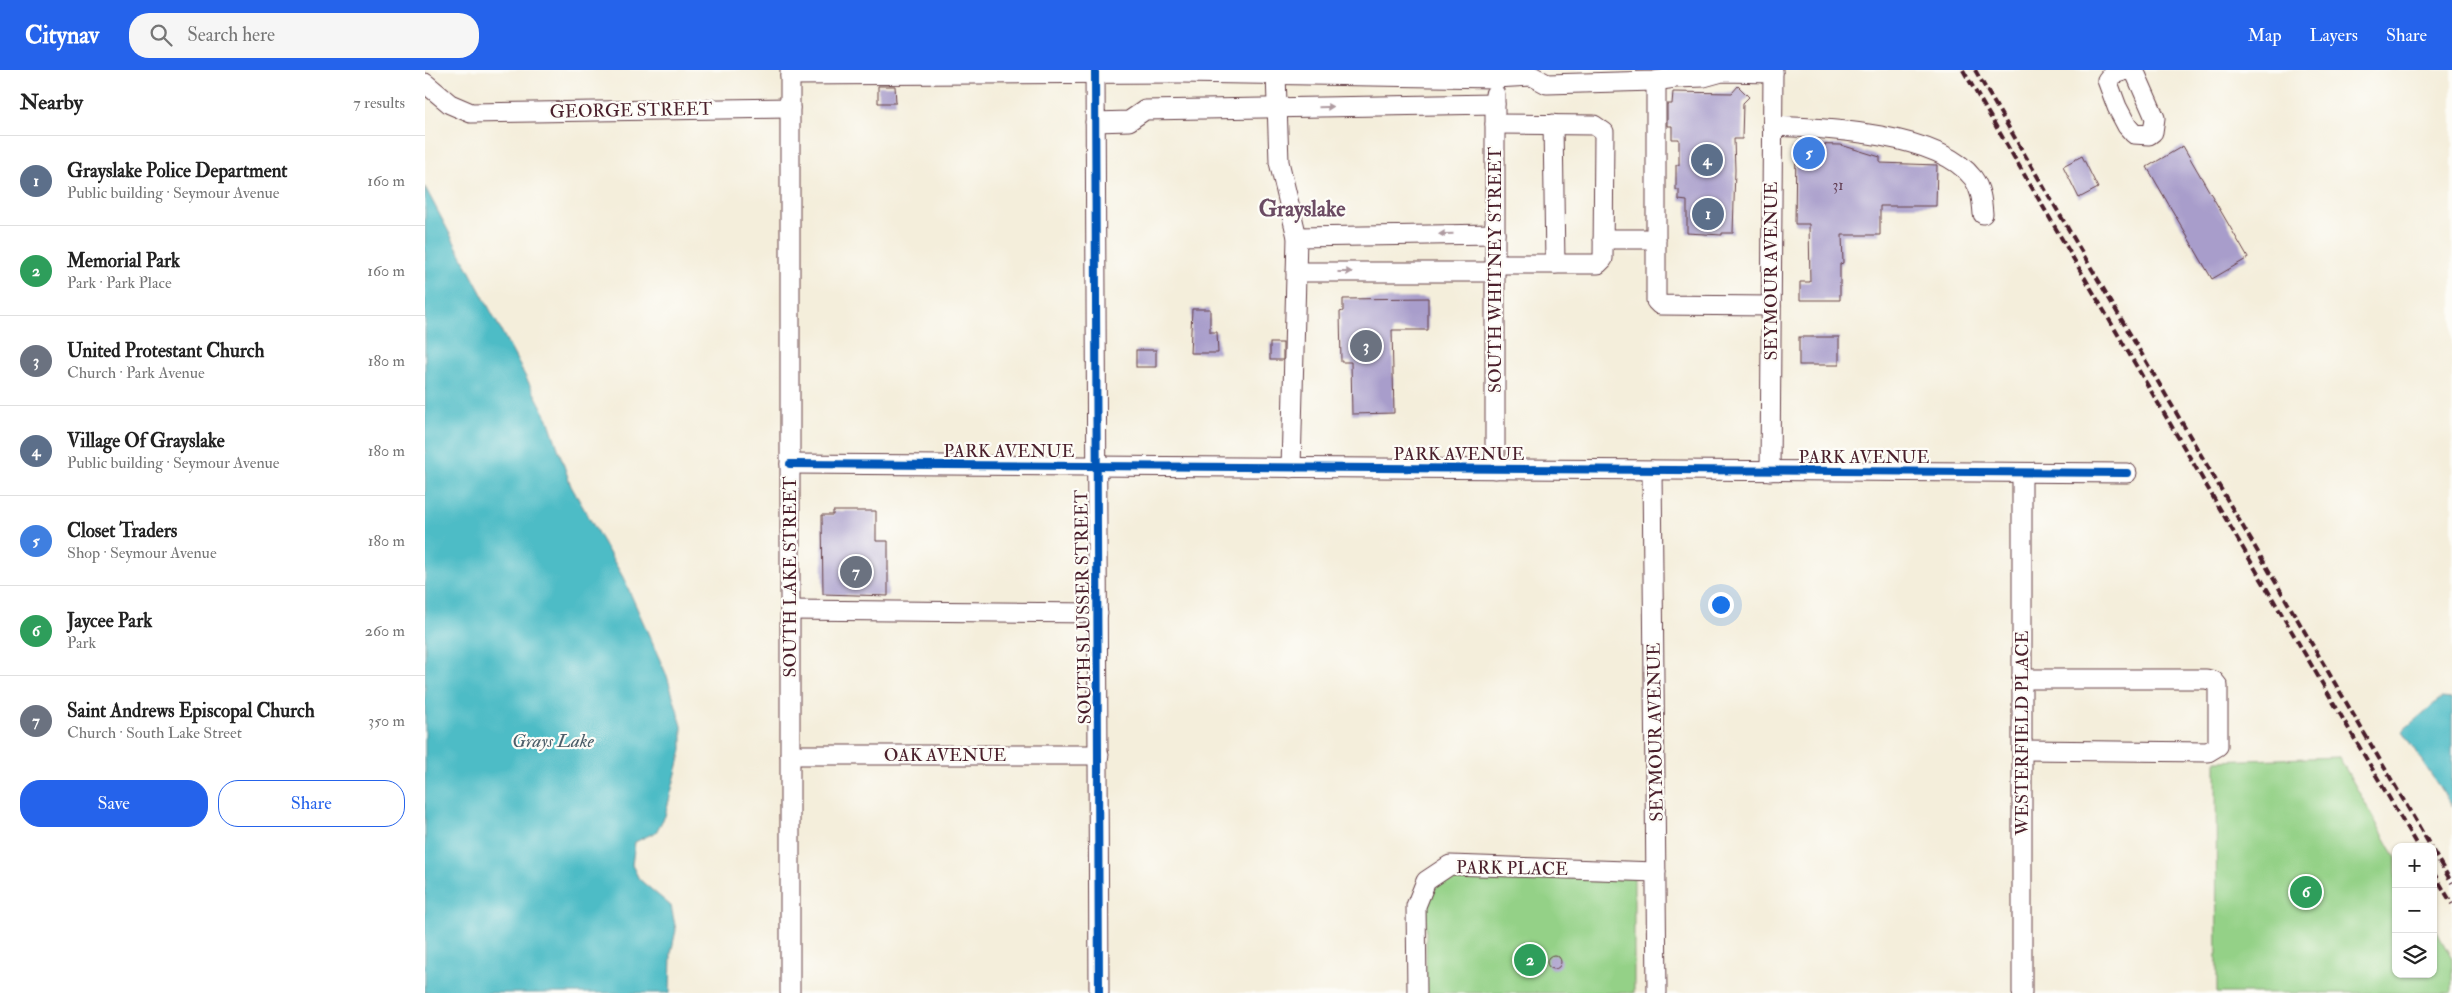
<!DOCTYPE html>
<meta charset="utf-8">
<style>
:root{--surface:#fff;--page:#f6f6f6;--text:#222;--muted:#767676;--line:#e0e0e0;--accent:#2563eb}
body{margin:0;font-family:"IM FELL Double Pica",serif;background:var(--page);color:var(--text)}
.controls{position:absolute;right:15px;bottom:15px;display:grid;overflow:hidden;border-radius:10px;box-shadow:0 1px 4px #0004}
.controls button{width:45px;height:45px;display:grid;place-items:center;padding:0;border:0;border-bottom:1px solid var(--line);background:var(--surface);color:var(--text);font:25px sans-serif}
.you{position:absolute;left:1295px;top:534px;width:18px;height:18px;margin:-12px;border:4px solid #fff;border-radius:50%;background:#1a73e8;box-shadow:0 0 0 8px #1a73e833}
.badge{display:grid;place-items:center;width:32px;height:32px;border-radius:50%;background:var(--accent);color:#fff;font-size:16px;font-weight:700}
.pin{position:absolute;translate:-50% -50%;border:2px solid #fff;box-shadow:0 1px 5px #0006}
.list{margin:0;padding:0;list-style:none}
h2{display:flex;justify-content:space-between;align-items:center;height:65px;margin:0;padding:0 20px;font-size:21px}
h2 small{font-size:16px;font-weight:400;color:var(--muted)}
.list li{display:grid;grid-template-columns:32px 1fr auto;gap:15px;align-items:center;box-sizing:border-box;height:90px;padding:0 20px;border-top:1px solid var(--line)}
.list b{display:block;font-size:19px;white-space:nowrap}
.list p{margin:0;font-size:16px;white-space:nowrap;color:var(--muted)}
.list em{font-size:16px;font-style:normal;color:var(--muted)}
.actions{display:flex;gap:10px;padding:15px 20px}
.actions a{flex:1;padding:11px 0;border:1px solid var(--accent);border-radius:20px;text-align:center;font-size:18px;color:var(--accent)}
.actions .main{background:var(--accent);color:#fff}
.icon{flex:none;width:28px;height:28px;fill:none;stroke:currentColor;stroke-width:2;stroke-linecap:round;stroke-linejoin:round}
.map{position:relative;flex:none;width:2027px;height:923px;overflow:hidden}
header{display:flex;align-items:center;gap:30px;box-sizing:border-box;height:70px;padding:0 25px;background:var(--accent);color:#fff}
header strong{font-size:24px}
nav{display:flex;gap:28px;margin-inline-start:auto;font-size:18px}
.search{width:350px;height:45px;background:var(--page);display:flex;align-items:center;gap:12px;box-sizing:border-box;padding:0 18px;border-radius:20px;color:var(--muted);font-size:19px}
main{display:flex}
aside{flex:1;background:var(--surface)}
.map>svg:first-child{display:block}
</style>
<header>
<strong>Citynav</strong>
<div class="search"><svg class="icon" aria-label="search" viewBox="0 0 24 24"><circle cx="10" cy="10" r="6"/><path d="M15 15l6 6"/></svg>Search here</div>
<nav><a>Map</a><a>Layers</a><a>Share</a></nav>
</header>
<main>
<aside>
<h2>Nearby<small>7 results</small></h2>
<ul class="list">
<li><span class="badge" style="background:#5c6f8a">1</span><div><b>Grayslake Police Department</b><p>Public building · Seymour Avenue</p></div><em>160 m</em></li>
<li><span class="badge" style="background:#2e9e5b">2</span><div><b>Memorial Park</b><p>Park · Park Place</p></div><em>160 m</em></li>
<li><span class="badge" style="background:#6b7280">3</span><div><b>United Protestant Church</b><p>Church · Park Avenue</p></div><em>180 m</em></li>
<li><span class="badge" style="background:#5c6f8a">4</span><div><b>Village Of Grayslake</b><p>Public building · Seymour Avenue</p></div><em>180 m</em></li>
<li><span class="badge" style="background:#3f7fe0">5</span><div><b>Closet Traders</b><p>Shop · Seymour Avenue</p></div><em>180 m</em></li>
<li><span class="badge" style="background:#2e9e5b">6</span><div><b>Jaycee Park</b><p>Park</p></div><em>260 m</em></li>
<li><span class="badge" style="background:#6b7280">7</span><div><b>Saint Andrews Episcopal Church</b><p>Church · South Lake Street</p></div><em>350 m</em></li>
</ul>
<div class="actions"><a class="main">Save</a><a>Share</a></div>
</aside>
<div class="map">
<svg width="2027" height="923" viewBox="0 0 2027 923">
<rect width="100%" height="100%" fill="#fdfcf7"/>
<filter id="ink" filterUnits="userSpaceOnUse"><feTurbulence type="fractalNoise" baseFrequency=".02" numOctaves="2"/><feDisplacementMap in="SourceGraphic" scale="10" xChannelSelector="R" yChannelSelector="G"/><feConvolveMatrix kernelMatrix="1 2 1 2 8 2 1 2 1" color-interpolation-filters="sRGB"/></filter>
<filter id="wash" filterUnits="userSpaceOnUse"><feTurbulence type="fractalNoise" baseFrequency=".0096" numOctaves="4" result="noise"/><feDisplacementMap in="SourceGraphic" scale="20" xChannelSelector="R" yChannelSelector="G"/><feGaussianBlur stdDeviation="1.12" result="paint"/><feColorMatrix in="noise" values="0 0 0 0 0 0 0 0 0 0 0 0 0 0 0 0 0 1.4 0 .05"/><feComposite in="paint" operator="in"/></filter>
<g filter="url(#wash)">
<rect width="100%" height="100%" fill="#f4eedb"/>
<g fill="#94d187" stroke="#6f7859">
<polygon points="1914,687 1971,788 1971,904 2008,904 2008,855 2027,889 2027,923 1792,923 1791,691"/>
<path d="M1036,805h173v118h-208v-86c5,-19 16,-29 35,-32z"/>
</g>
<g fill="#4ebcc6" stroke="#4c6e78">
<polygon points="0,117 123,349 146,416 199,509 242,606 257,656 257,680 240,746 231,762 210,772 207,795 214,809 246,836 251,860 246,883 245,923 0,923"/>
<polygon points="2016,628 2027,629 2027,736 1977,661"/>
</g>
<g id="blocks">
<g fill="#a89dcb">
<polygon points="453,16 470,16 471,33 453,33"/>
<polygon points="1313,16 1324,27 1318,33 1317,69 1309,69 1310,100 1308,163 1297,163 1297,165 1262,163 1262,131 1254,130 1254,120 1251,120 1251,95 1254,95 1254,69 1247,69 1247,56 1242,56 1242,34 1247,34 1248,22 1307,23"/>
<polygon points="1371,74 1416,75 1455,87 1455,93 1512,95 1511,136 1455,136 1455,165 1417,165 1418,193 1415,194 1415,230 1375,230 1375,212 1385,212 1384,154 1370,154"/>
<polygon points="1758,76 1823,188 1787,209 1722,97"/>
<polygon points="1657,86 1673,118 1654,128 1638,96"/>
<polygon points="1003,228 1003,260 967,260 969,343 927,344 926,292 916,292 915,242 918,241 918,229"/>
<polygon points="767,239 785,239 785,262 792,262 793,283 765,283"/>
<rect x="1374" y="267" width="40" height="28"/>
<rect x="845" y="273" width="13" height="17"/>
<rect x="711" y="280" width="20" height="17"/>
<polygon points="408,441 451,441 451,471 463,471 463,526 398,524 397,445 408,445"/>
<circle cx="1129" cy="892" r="7"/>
</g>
</g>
</g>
<g filter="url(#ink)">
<use href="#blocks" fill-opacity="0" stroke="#643e45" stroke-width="1"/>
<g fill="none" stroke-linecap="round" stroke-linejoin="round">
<g stroke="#643e45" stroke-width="21">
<g id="minor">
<polyline points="365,0 365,923"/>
<polyline points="670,0 674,923"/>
<polyline points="1702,0 1686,5 1682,10 1692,37 1702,56 1709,64 1724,65 1728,62 1730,48 1709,0"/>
<polyline points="851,4 854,92 872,167 866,398"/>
<polyline points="365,5 755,3 1070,8 1107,6 1122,14 1229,11 1250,8 1279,7 1297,2 1348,3"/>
<polyline points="1231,11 1231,231 1235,235 1346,236"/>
<polyline points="0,13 25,34 46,43 365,38"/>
<polyline points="1070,24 1070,399"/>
<polyline points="670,52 704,51 720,40 1070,34"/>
<polyline points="1070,54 1169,55 1179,62 1178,189 1173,194 1070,194"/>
<polyline points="1128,54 1130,194"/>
<path d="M1347,56c54,2 167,7 201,52 8,11 9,23 10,36"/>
<polyline points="872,167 1070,164"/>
<polyline points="1178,169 1231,169"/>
<polyline points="871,202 1070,202"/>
<polyline points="365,394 1702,403"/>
<polyline points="1227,400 1232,923"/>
<polyline points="1345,401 1348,0"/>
<polyline points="1597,403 1597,923"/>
<polyline points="365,540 673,543"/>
<polyline points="1597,609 1781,609 1789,611 1793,616 1793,676 1783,682 1597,680"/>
<polyline points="365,685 674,685"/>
<polyline points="992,923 991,836 1001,811 1025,795 1231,802"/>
</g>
</g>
<use href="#minor" stroke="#fff" stroke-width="19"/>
<g stroke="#4a1f2b" stroke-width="4" stroke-dasharray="8 4" stroke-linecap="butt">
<polyline points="1538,0 1993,777"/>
<polyline points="1550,0 2006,777"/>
<polyline points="2008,781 2027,813"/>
<polyline points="2008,802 2027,834"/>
</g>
<g stroke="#fdfcf7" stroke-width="11">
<g id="cycleway">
<polyline points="670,0 674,923"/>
<polyline points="365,394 1702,403"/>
</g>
</g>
<use href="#cycleway" stroke="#0057b8" stroke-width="8"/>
</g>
<defs><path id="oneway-solid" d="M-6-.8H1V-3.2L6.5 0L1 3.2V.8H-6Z" transform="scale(1.25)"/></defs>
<g fill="#ae9aa0">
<use href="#oneway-solid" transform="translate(901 37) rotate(-1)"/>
<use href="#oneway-solid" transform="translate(1021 164) rotate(179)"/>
<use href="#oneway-solid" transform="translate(920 202)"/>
</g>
</g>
<g text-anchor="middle" stroke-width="4.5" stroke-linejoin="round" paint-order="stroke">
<g font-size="15" fill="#623e53">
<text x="1413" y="120">31</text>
</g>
<g font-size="18" fill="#4a1f2b" stroke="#fdfcf7">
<text transform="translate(206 40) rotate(-1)" y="6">GEORGE STREET</text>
<text transform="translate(1070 200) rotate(-90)" y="6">SOUTH WHITNEY STREET</text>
<text transform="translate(1346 201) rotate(-90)" y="6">SEYMOUR AVENUE</text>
<text x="584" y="387">PARK AVENUE</text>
<text x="1034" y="390">PARK AVENUE</text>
<text x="1439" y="393">PARK AVENUE</text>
<text transform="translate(365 507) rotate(-90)" y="6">SOUTH LAKE STREET</text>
<text transform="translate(658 537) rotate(-91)" y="6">SOUTH SLUSSER STREET</text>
<text transform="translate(1230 662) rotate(-91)" y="6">SEYMOUR AVENUE</text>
<text transform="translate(1597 663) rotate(-90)" y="6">WESTERFIELD PLACE</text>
<text x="520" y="691">OAK AVENUE</text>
<text transform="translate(1087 798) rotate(1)" y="6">PARK PLACE</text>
</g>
<g font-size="19" font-style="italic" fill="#4c5e69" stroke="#fdfcf7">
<text x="128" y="677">Grays Lake</text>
</g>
<g font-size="22" font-weight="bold" fill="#6b4b63" stroke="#fdfcf7">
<text x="877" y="146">Grayslake</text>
</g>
</g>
</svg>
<div class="controls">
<button>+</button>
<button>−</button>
<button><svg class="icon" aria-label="layers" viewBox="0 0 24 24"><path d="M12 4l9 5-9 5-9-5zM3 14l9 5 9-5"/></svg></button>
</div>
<div class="you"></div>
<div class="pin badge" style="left:1283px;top:144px;background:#5c6f8a">1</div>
<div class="pin badge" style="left:1105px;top:890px;background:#2e9e5b">2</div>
<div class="pin badge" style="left:941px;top:276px;background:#6b7280">3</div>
<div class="pin badge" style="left:1282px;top:90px;background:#5c6f8a">4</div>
<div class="pin badge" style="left:1384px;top:83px;background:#3f7fe0">5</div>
<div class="pin badge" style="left:1881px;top:822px;background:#2e9e5b">6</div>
<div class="pin badge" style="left:431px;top:502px;background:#6b7280">7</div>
</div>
</main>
